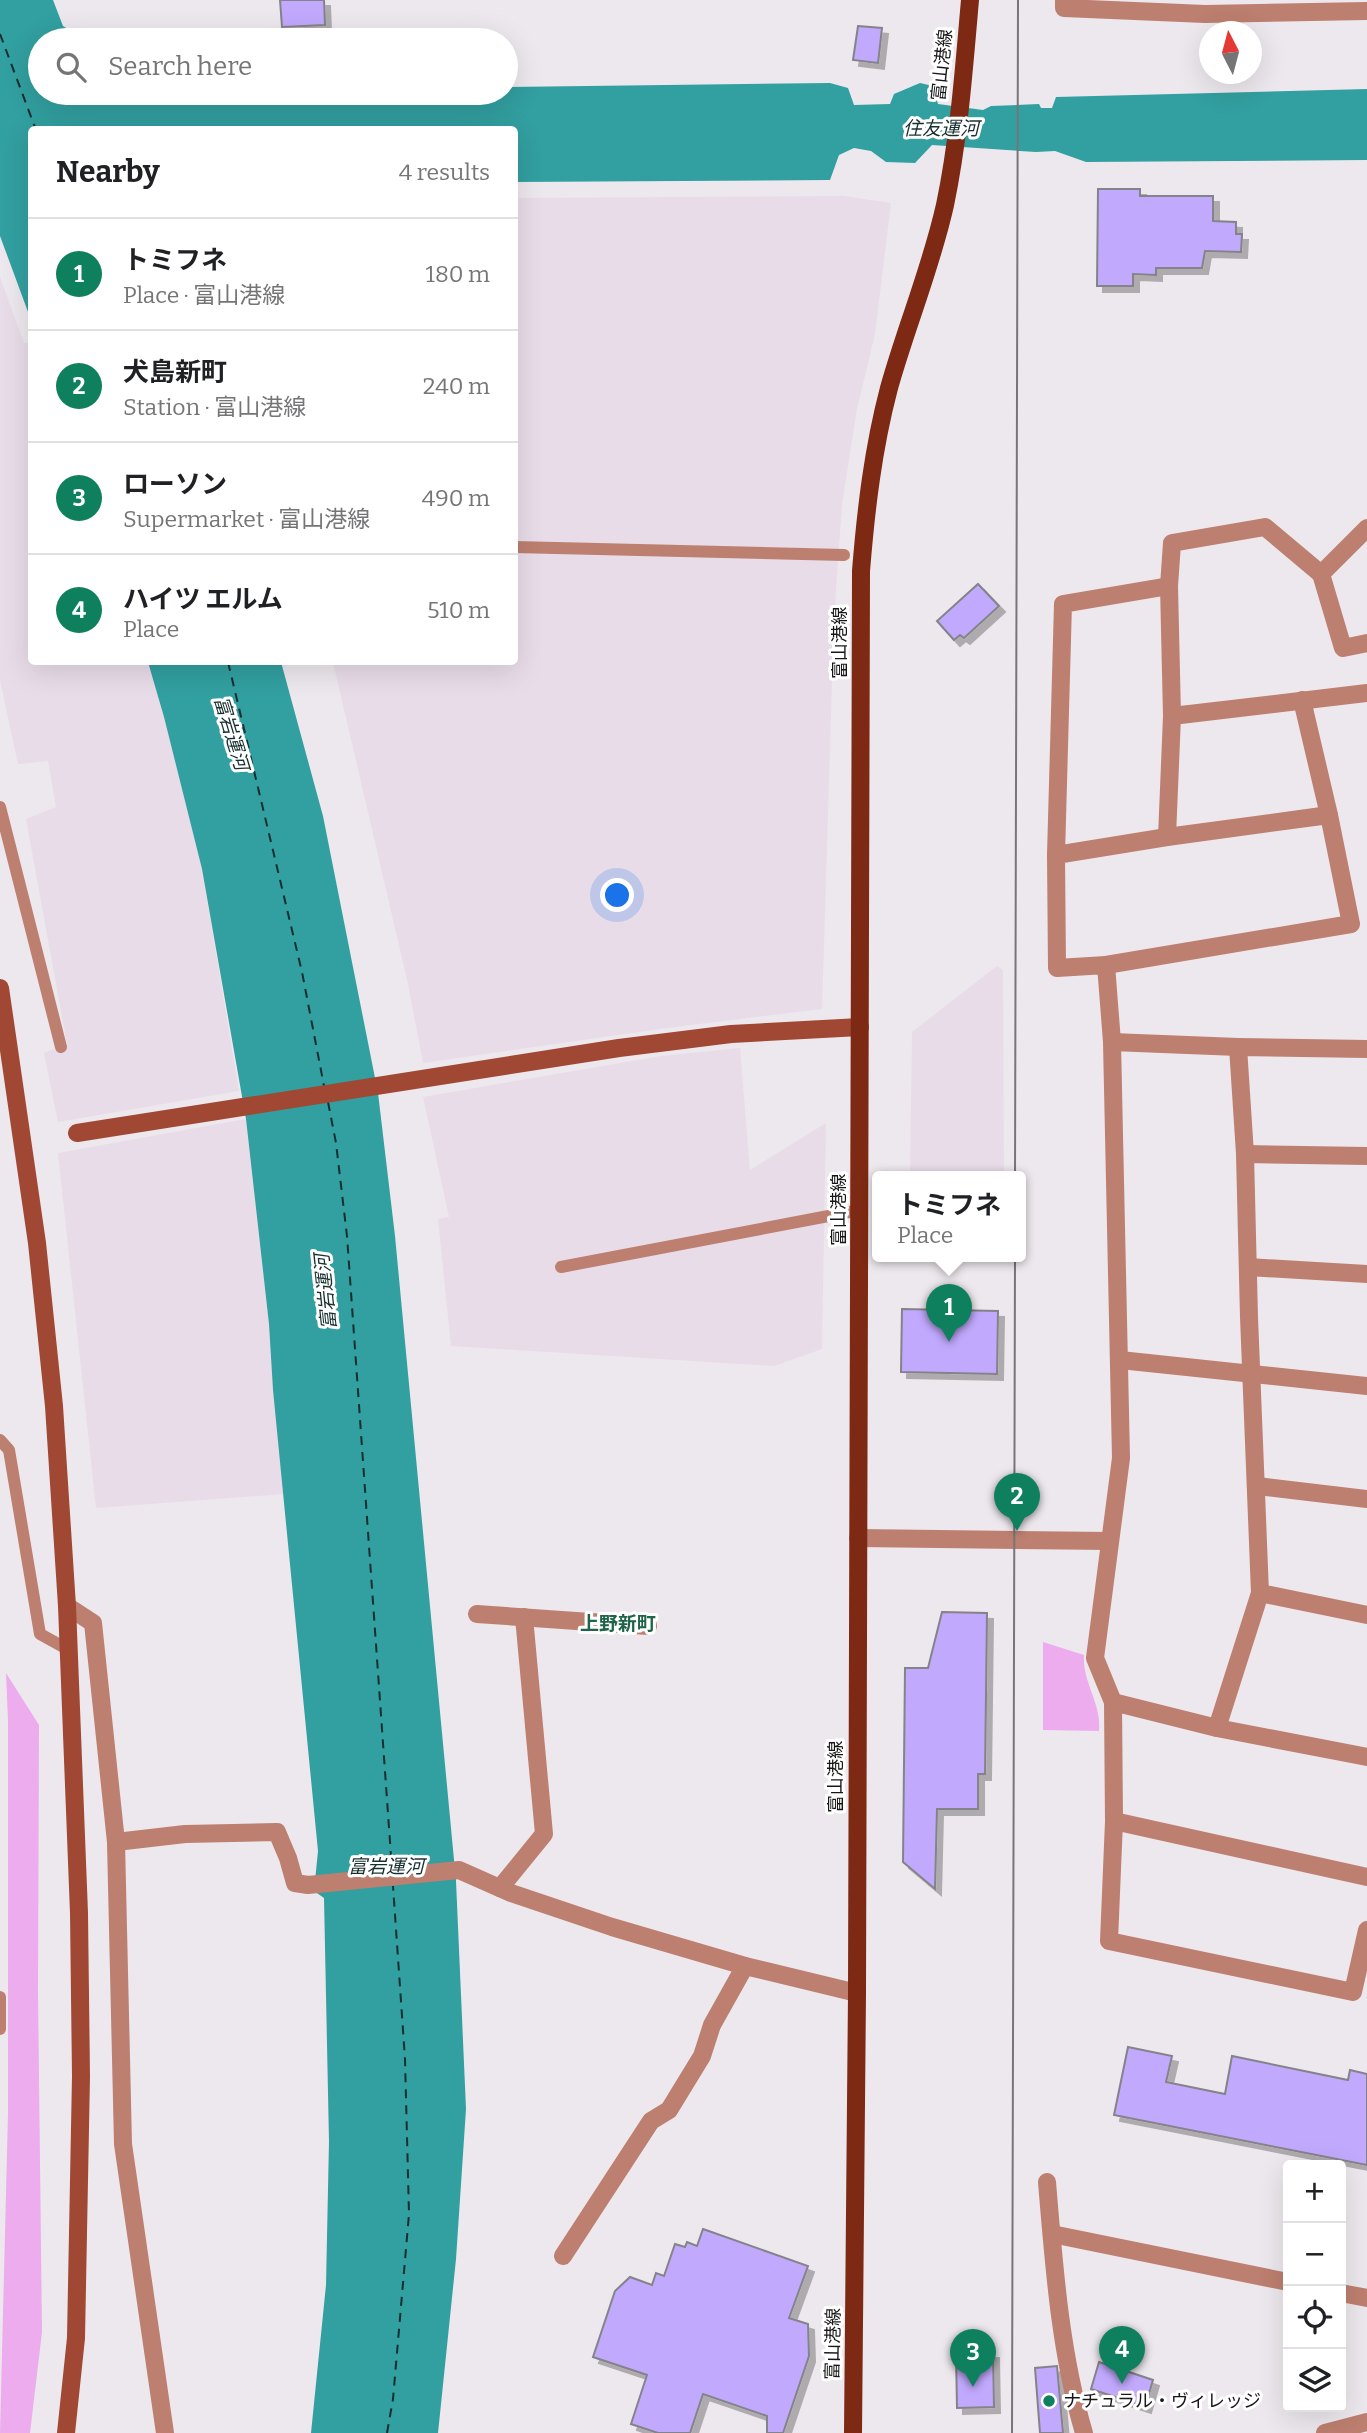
<!DOCTYPE html>
<meta charset="utf-8">
<style>
:root{--surface:#fff;--page:#f6f6f6;--text:#202124;--muted:#757577;--line:#e0e0e0;--accent:#0e805d}
body{margin:0;font-family:Bitter,"Noto Sans JP",serif;background:var(--page);color:var(--text)}
.controls{position:absolute;right:21px;bottom:21px;display:grid;overflow:hidden;border-radius:7px;box-shadow:0 7px 28px #0002}
.controls button{width:63px;height:63px;display:grid;place-items:center;padding:0;border:0;border-bottom:2px solid var(--line);background:var(--surface);color:var(--text);font:35px sans-serif}
.compass{position:absolute;left:1199px;top:21px;width:63px;height:63px;border-radius:50%;background:var(--surface);box-shadow:0 7px 28px #0002;rotate:354deg}
.you{position:absolute;left:618px;top:896px;width:24px;height:24px;margin:-18px;border:5px solid #fff;border-radius:50%;background:#1a73e8;box-shadow:0 0 0 10px #1a73e833}
.badge{display:grid;place-items:center;width:46px;height:46px;border-radius:50%;background:var(--accent);color:#fff;font-size:23px;font-weight:700}
.pin{position:absolute;translate:-50% -58px;filter:drop-shadow(0 2px 4px #0008)}
.pin::after{content:'';position:absolute;top:37px;width:24px;height:21px;background:inherit;clip-path:polygon(0 0,100% 0,50% 100%)}
.popup{position:absolute;left:872px;top:1171px;width:154px;height:91px;box-sizing:border-box;display:grid;place-content:center;border-radius:7px;background:var(--surface);filter:drop-shadow(0 2px 5px #0005);font-size:23px;white-space:nowrap;color:var(--muted)}
.popup b{font-size:26px;color:var(--text)}
.popup::after{content:'';position:absolute;left:50%;top:100%;margin-left:-14px;border:14px solid transparent;border-top-color:var(--surface)}
.list{margin:0;padding:0;list-style:none}
h2{display:flex;justify-content:space-between;align-items:center;height:91px;margin:0;padding:0 28px;font-size:30px}
h2 small{font-size:23px;font-weight:400;color:var(--muted)}
.list li{display:grid;grid-template-columns:46px 1fr auto;gap:21px;align-items:center;box-sizing:border-box;height:112px;padding:0 28px;border-top:2px solid var(--line)}
.list b{display:block;font-size:26px;white-space:nowrap}
.list p{margin:0;font-size:23px;white-space:nowrap;color:var(--muted)}
.list em{font-size:23px;font-style:normal;color:var(--muted)}
.icon{flex:none;width:38px;height:38px;fill:none;stroke:currentColor;stroke-width:2;stroke-linecap:round;stroke-linejoin:round}
.map{position:relative;flex:none;width:1367px;height:2433px;overflow:hidden}
.search{position:absolute;background:var(--surface);box-shadow:0 7px 28px #0002;left:28px;top:28px;width:490px;height:77px;display:flex;align-items:center;gap:18px;box-sizing:border-box;padding:0 24px;border-radius:38px;color:var(--muted);font-size:26px}
.panel{position:absolute;background:var(--surface);box-shadow:0 7px 28px #0002;left:28px;top:126px;width:490px;height:539px;border-radius:7px}
.map>svg:first-child{display:block}
</style>
<div class="map">
<svg width="1367" height="2433" viewBox="0 0 1367 2433">
<defs>
<filter id="shadow"><feDropShadow dx="6" dy="6" stdDeviation="0" flood-color="#0004"/></filter>
</defs>
<rect width="100%" height="100%" fill="#ede8ed"/>
<g fill="#e8dce8">
<polygon points="844,196 891,203 875,334 857,409 842,504 834,620 822,1009 667,1028 423,1063 408,984 333,662 514,662 515,198"/>
<polygon points="0,277 24,343 31,342 32,662 148,662 164,717 202,869 239,1091 58,1122 44,1053 67,1044 26,819 56,807 48,761 18,764 0,680"/>
<polygon points="997,966 1003,970 1004,1176 910,1176 912,1032"/>
<polygon points="740,1048 750,1170 826,1123 822,1349 774,1366 451,1346 438,1219 449,1217 423,1097 661,1056"/>
<polygon points="246,1119 269,1324 273,1390 284,1494 96,1508 58,1153"/>
</g>
<g fill="#ecaced">
<path d="M1043,1642l41,13c-2,27 18,49 15,76l-56,-1z"/>
<polygon points="6,1673 39,1725 38,1992 42,2332 30,2433 0,2433 8,2113 8,1720"/>
</g>
<g fill="#329fa0">
<polygon points="0,0 53,0 63,26 86,40 40,40 40,93 506,93 506,87 830,83 848,88 854,105 890,104 894,94 920,83 933,86 938,104 983,110 991,106 1039,104 1041,108 1052,108 1056,97 1367,89 1367,160 1086,162 1055,151 1036,152 932,145 915,163 886,162 871,151 854,148 839,155 830,180 515,182 514,130 32,130 31,320 0,236"/>
<polygon points="148,662 281,662 323,816 378,1093 395,1236 456,1881 466,2109 456,2259 438,2433 311,2433 326,2285 329,2141 324,1898 314,1891 318,1851 273,1390 269,1324 246,1119 202,869 164,717"/>
</g>
<g fill="none" stroke-linecap="round" stroke-linejoin="round">
<g stroke="#172f2f" stroke-width="2" stroke-dasharray="9 7" stroke-linecap="butt">
<polyline points="0,34 36,130"/>
<polyline points="228,662 302,972 324,1086"/>
<polyline points="328,1102 336,1143 347,1236 392,1870"/>
<polyline points="387,2433 393,2399 409,2214 405,2059 393,1886"/>
</g>
</g>
<g fill="#c1a9fd" stroke="#848389" stroke-width="2" filter="url(#shadow)">
<polygon points="280,0 324,0 325,25 282,27"/>
<polygon points="858,26 882,28 878,63 853,60"/>
<polygon points="1098,189 1140,189 1140,196 1213,196 1213,221 1236,222 1236,234 1242,234 1241,252 1205,251 1202,268 1156,268 1156,275 1133,274 1133,286 1097,286"/>
<polygon points="978,584 999,606 964,638 960,635 954,640 937,621"/>
<polygon points="902,1309 998,1311 997,1374 901,1372"/>
<polygon points="942,1612 987,1613 985,1774 978,1774 978,1809 937,1809 935,1889 903,1862 905,1668 928,1668"/>
<polygon points="1128,2047 1172,2056 1166,2082 1225,2094 1232,2056 1348,2080 1350,2070 1367,2074 1367,2165 1114,2115"/>
<polygon points="703,2229 808,2266 789,2318 808,2324 809,2356 783,2433 767,2433 767,2416 703,2394 690,2433 658,2433 631,2424 647,2375 593,2357 615,2291 630,2277 652,2285 656,2273 664,2276 675,2244 685,2247 687,2242 697,2246"/>
<polygon points="993,2352 994,2407 957,2408 956,2353"/>
<polygon points="1099,2362 1153,2380 1145,2407 1091,2389"/>
<polygon points="1057,2366 1063,2433 1040,2433 1035,2368"/>
</g>
<g fill="none" stroke-linecap="round" stroke-linejoin="round">
<g stroke="#bd7f6f" stroke-width="12">
<polyline points="514,547 844,555"/>
<polyline points="0,807 61,1047"/>
<polyline points="561,1267 860,1210"/>
<polyline points="0,1440 9,1450 40,1634 69,1650"/>
<polyline points="0,1997 0,2029"/>
</g>
<g stroke="#bd7f6f" stroke-width="18">
<polyline points="1064,0 1064,8 1205,14 1367,11"/>
<polyline points="1367,528 1321,574 1343,648 1367,643"/>
<polyline points="1172,716 1169,586 1172,543 1265,527 1321,574"/>
<polyline points="1167,837 1329,815"/>
<polyline points="1056,855 1063,604 1169,586"/>
<polyline points="1106,965 1351,924 1329,815 1302,700"/>
<polyline points="1112,1042 1238,1047"/>
<polyline points="1245,1154 1367,1156"/>
<polyline points="1248,1267 1367,1274"/>
<polyline points="1120,1360 1367,1386"/>
<polyline points="1257,1486 1367,1499"/>
<polyline points="858,1538 1110,1541"/>
<polyline points="1260,1593 1367,1615"/>
<polyline points="67,1606 93,1623 116,1842 185,1834 277,1832 288,1858 295,1883 308,1885 459,1870 511,1893 612,1927 745,1966 857,1993"/>
<polyline points="477,1614 648,1626"/>
<polyline points="1113,1702 1095,1658 1121,1458 1112,1042 1106,965 1057,968 1056,855 1167,837 1172,716 1367,693"/>
<polyline points="1217,1728 1260,1593 1249,1317 1245,1154 1238,1047 1367,1049"/>
<polyline points="1367,1757 1217,1728 1113,1702 1114,1821 1109,1941 1353,1992 1367,1930"/>
<polyline points="1114,1821 1367,1877"/>
<polyline points="116,1842 123,2144 165,2433"/>
<polyline points="500,1888 544,1834 524,1617"/>
<path d="M1047,2182c7,84 13,170 37,251"/>
<polyline points="1052,2234 1288,2282"/>
<polyline points="563,2256 651,2121 669,2110 702,2056 712,2025 745,1966"/>
<polyline points="1341,2293 1367,2298"/>
<polyline points="1325,2433 1367,2422"/>
</g>
<g stroke="#a04833" stroke-width="18">
<polyline points="0,988 37,1243 54,1406 67,1606 79,1913 81,2076 76,2338 66,2433"/>
<polyline points="77,1133 619,1048 731,1034 860,1027"/>
</g>
<path stroke="#7e2913" stroke-width="18" d="M853,2433l4,-440 4,-1422c5,-62 12,-122 28,-183 17,-61 42,-120 56,-183 14,-67 19,-137 25,-205"/>
<g stroke="#787578" stroke-width="2">
<polyline points="1015,1176 1018,0"/>
<polyline points="1012,2433 1015,1256"/>
</g>
</g>
<circle fill="#0e805d" stroke="#fff" stroke-width="2.5" cx="1049" cy="2401" r="7"/>
<g text-anchor="middle" stroke-width="6" stroke-linejoin="round" paint-order="stroke">
<g font-size="18" fill="#181718" stroke="#fff">
<text transform="translate(942 65) rotate(-84)" y="6">富山港線</text>
<text transform="translate(840 643) rotate(-90)" y="6">富山港線</text>
<text transform="translate(839 1210) rotate(-90)" y="6">富山港線</text>
<text transform="translate(836 1777) rotate(-90)" y="6">富山港線</text>
<text transform="translate(833 2344) rotate(-89)" y="6">富山港線</text>
</g>
<g font-size="18" fill="#181718" stroke="#fff" text-anchor="start">
<text x="1063" y="2407">ナチュラル・ヴィレッジ</text>
</g>
<g font-size="19" font-style="italic" fill="#172f2f" stroke="#fff">
<text x="941" y="135">住友運河</text>
<text transform="translate(232 733) rotate(73)" y="7">富岩運河</text>
<text transform="translate(325 1292) rotate(-96)" y="7">富岩運河</text>
<text x="386" y="1873">富岩運河</text>
</g>
<g font-size="19" font-weight="bold" fill="#1e634a" stroke="#fff">
<text x="618" y="1630">上野新町</text>
</g>
</g>
</svg>
<div class="controls">
<button>+</button>
<button>−</button>
<button><svg class="icon" aria-label="locate" viewBox="0 0 24 24"><circle cx="12" cy="12" r="6"/><path d="M12 2v4M12 18v4M2 12h4M18 12h4"/></svg></button>
<button><svg class="icon" aria-label="layers" viewBox="0 0 24 24"><path d="M12 4l9 5-9 5-9-5zM3 14l9 5 9-5"/></svg></button>
</div>
<svg class="compass" viewBox="-18 -18 36 36"><path d="M0-13l5 13h-10z" fill="#e53935"/><path d="M0 13l5-13h-10z" fill="#757577"/></svg>
<div class="you"></div>
<div class="pin badge" style="left:949px;top:1342px">1</div>
<div class="popup"><b>トミフネ</b>Place</div>
<div class="pin badge" style="left:1017px;top:1531px">2</div>
<div class="pin badge" style="left:973px;top:2387px">3</div>
<div class="pin badge" style="left:1122px;top:2384px">4</div>
<div class="search"><svg class="icon" aria-label="search" viewBox="0 0 24 24"><circle cx="10" cy="10" r="6"/><path d="M15 15l6 6"/></svg>Search here</div>
<section class="panel">
<h2>Nearby<small>4 results</small></h2>
<ul class="list">
<li><span class="badge">1</span><div><b>トミフネ</b><p>Place · 富山港線</p></div><em>180 m</em></li>
<li><span class="badge">2</span><div><b>犬島新町</b><p>Station · 富山港線</p></div><em>240 m</em></li>
<li><span class="badge">3</span><div><b>ローソン</b><p>Supermarket · 富山港線</p></div><em>490 m</em></li>
<li><span class="badge">4</span><div><b>ハイツ エルム</b><p>Place</p></div><em>510 m</em></li>
</ul>
</section>
</div>
